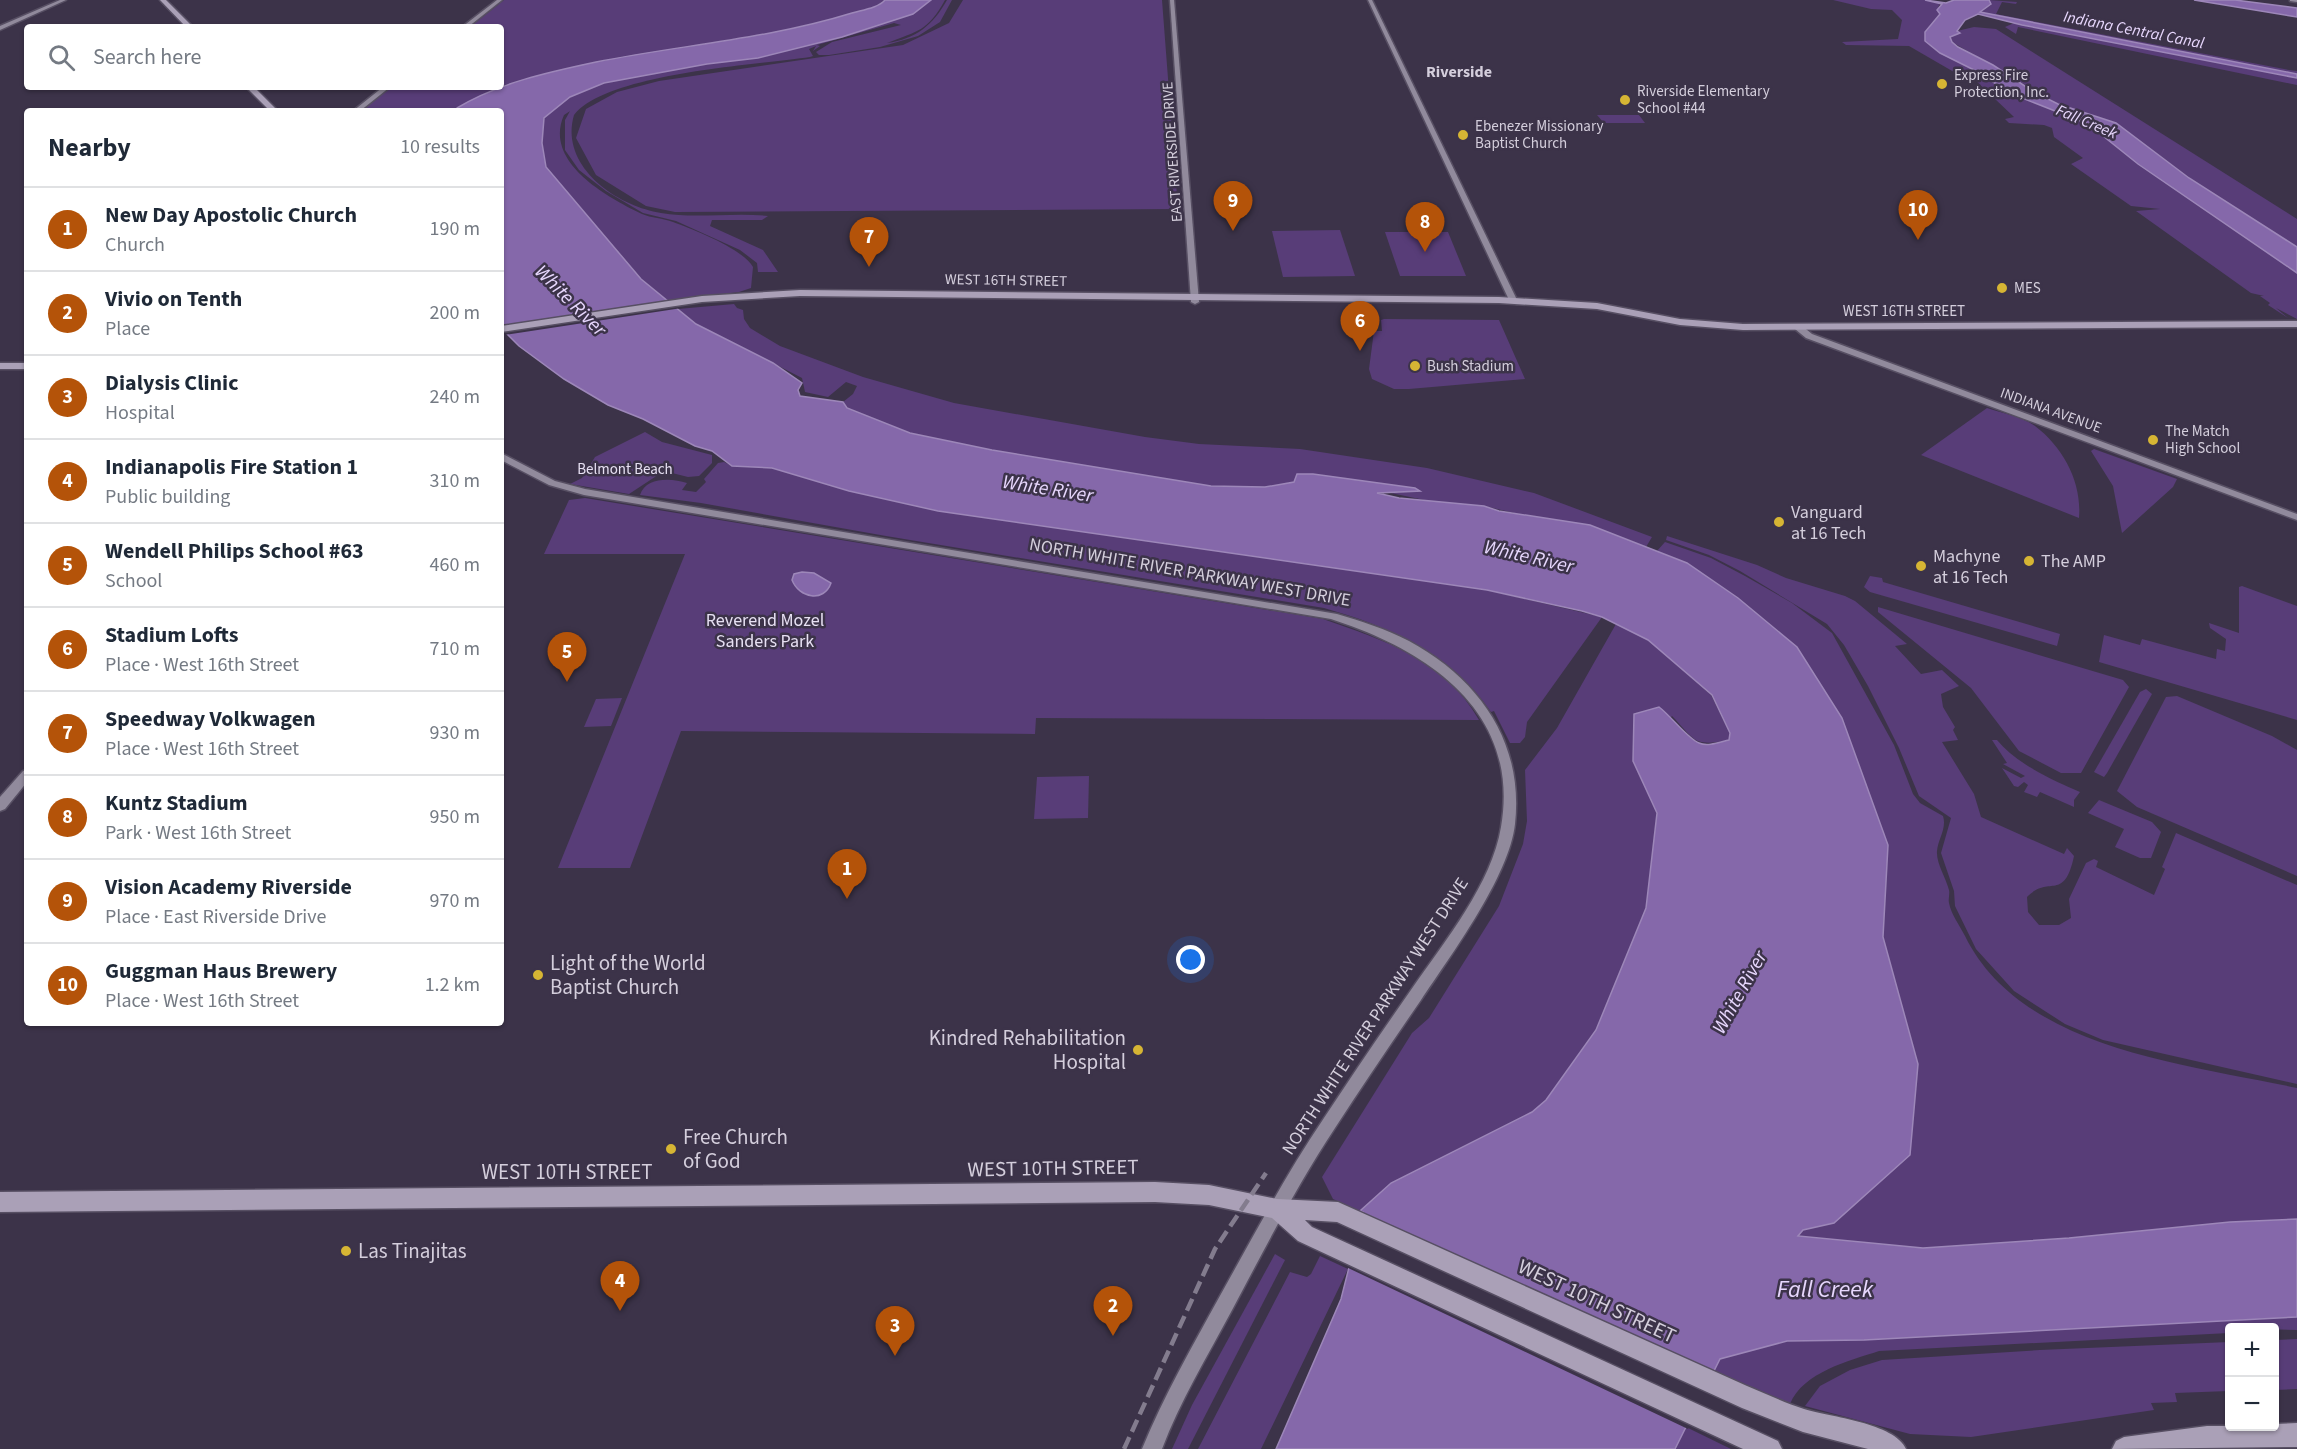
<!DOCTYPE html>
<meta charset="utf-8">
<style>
:root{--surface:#fff;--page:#f2f2f3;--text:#1f2937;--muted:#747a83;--line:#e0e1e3;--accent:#b45309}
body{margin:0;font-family:"Source Sans 3",sans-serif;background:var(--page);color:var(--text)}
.controls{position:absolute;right:18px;bottom:18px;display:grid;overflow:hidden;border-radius:6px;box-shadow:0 2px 4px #0004}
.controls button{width:54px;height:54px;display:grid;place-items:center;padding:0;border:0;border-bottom:2px solid var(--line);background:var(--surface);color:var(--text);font:30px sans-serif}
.you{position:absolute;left:1191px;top:960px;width:21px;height:21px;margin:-15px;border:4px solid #fff;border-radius:50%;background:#1a73e8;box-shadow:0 0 0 9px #1a73e833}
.badge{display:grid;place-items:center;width:39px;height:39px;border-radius:50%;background:var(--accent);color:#fff;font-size:20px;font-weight:700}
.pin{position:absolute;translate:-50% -50px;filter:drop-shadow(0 2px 3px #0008)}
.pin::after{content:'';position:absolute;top:32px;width:21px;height:18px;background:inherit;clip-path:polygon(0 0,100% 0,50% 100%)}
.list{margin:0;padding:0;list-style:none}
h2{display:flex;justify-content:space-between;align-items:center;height:78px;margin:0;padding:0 24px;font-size:26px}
h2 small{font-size:20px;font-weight:400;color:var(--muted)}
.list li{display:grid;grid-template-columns:39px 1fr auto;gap:18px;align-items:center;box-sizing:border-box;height:84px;padding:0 24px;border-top:2px solid var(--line)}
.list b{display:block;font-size:22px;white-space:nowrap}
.list p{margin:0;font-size:20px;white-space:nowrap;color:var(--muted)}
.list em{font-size:20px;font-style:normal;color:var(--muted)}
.icon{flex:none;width:33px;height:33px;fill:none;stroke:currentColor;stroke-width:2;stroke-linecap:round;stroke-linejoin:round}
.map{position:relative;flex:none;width:2297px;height:1449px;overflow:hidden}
.search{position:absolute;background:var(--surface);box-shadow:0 2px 4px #0004;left:24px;top:24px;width:480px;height:66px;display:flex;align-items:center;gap:15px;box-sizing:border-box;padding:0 21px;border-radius:6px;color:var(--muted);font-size:22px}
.panel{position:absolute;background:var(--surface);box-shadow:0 2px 4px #0004;left:24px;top:108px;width:480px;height:918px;border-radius:6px}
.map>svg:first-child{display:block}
</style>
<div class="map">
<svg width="2297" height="1449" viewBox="0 0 2297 1449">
<rect width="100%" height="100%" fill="#3c3349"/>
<g fill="#583d78">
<polygon points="504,0 885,0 874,7 836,18 776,32 596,62 501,86 501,27 470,27"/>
<path d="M931,0h14c-17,31 -27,31 -58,43 29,-4 46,-18 60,-43h5l-12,22 -22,14 -38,11 -51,8h-10l-3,-3 16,-10 69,-17 -7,-2 -77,22 3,1 -7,5 3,-5 -7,3 4,7 -3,1c-53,8 -203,16 -236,58 -15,51 42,91 87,98 35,6 72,-1 107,3l-6,4h-50l-2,6 53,24 15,22h-20l-1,-9 -17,-13 -64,-29 -33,-8 -37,-22 -27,-21 -14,-20v-30l5,-9 31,-20 -37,24c-21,47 43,82 78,99 9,4 21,4 31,8 20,7 70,27 80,45l-2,21 -12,4 -71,9 -27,-22 -95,-112 -4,-24 2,-25 26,-21 34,-14 103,-19 51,-6 84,-21 71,-23z"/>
<polygon points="963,0 1162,0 1178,209 675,212 646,206 596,175 576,138 586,109 617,92 659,81 903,45 949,23"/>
<polygon points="1833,0 1925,0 1940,3 1938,8 1940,14 1938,17 1940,53 1974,70 2012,94 2088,124 2138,164 2297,273 2297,319 2276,308 2288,318 2268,305 2270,303 2260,296 2264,296 2251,293 2136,211 2160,209 2131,206 2071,164 2083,158 2054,137 2052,128 2044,125 2009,123 2005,119 2014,117 1974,79 1966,79 1909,46 1846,45 1842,42 1898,39 1902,20 1892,10 1871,9"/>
<polygon points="1989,0 2017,2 2016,4 2002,2 1996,14 2289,70 2297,71 2297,74 1979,12 1991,5"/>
<polygon points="2014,23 2297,78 2297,85 2018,27 2016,34 2005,27"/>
<polygon points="1974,27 1996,29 2297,219 2297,247 2189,178 2116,123 2058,104 1952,42 1950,37 1959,33 1957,31"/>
<polygon points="390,87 498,87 450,111 359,111"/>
<polygon points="1597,115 1639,115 1645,123 1604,123"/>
<polygon points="1340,230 1355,276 1283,277 1272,231"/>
<polygon points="1385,232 1448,232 1466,276 1400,276"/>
<polygon points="734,304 737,308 743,310 744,319 750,328 780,346 863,377 954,403 1145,437 1199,444 1300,449 1427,468 1534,493 1652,537 1646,547 1627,539 1484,506 1429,501 1391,493 1418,490 1313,474 1294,482 1265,487 1211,486 992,450 910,433 847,408 843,402 853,394 857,386 846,382 828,397 805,392 802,378 696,324 678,309"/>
<polygon points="1384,319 1499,320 1525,379 1409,389 1394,389 1372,379 1369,369 1374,331 1382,331 1381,320"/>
<path d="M1987,408c14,5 36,9 48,18 29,22 47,57 44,92l-158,-63z"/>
<polygon points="645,432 662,442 712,455 712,463 699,476 688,477 664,471 629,494 570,484 582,478 595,457"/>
<polygon points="2094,449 2177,479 2173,487 2122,533 2113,486 2091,451"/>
<path d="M724,462l8,4 40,2 77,23 89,20 549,79 115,27 -75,105 -2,15 -5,6h-10l-16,-32 -3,1c-40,-59 -100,-85 -167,-104l-438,-72 -185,-33 -61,-8c6,-18 31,-17 47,-12l-5,7 14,2 10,-10 -2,-3 14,-16z"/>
<path d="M585,498l738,121c61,21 122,41 156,101l-443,-2 -1,16 -354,-3 -51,137h-72l127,-314h-141l25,-54z"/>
<path d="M1667,536l90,29 29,13 59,18 10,5 52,43 -12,2 26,28 21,-4 17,16 -18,8 2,13 12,20 -2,3 5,10 -16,2 32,52 7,23 83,37 3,-6 7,8c-10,47 -25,18 -47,41l1,15 11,13h20l12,-7 -2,-19 17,-36 8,-4 4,2 -2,6 58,28 11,-26 -3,-2 14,-34 121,52v199l-194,-44 -38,-16 -51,-33 -38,-42 -21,-43 -1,-15 -13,-38 10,-35 -32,-22 -20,-48 -31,-62 -24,-41 -17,-21 -87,-53 -31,-16 -43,-15z"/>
<path d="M1665,542l46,16 34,18 47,27 40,30 62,112 19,49 7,9 23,13c4,12 -5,23 -6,35 -1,12 9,27 12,39 1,4 -1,9 0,13 2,11 11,23 16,33 56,114 222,128 332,152v131l-67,3 -161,16 -146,10 -126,-11 6,-7 31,-7 84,-159 -35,-127 5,-92 -91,-198 -59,-49 -51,-35 -30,-12z"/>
<polygon points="1870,576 1882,578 1883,582 2060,634 2057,646 1870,592 1864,587"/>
<polygon points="2242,586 2297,606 2297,720 2099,662 2104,635 2140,645 2142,639 2216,659 2217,649 2225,651 2226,639 2210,628 2209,623 2239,633 2239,587"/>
<polygon points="1878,607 2123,680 2129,687 2081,773 2061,773 2019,751 1971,688 1878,612"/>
<path d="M1616,624l32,16 63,55 19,38 -1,7c-36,7 -33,1 -57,-24l-39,45 24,51 -11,96 -50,122 -50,70 -14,12 -141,71 -31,28 -27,-12 -11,-22 90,-144 17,-15 70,-112 24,-62 4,-23 -2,-51 32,-42z"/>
<polygon points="2146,689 2152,694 2107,773 2104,777 2094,772 2140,692"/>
<polygon points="2177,696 2272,736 2297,750 2297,876 2137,807 2117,791 2166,697"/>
<polygon points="622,698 611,726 584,727 596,699"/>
<path d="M1992,740h5c21,25 56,40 83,52l-6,8v7l-34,-15 -3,5 -13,-5 4,-7 -4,-3 -6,5 -4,-1 -12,-18 19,10 4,-2 -22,-12 4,-1z"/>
<polygon points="1089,776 1088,818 1034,819 1037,777"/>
<polygon points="2099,800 2152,822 2161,832 2151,858 2140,858 2115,847 2124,829 2088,813"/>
<polygon points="1275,1254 1285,1260 1188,1449 1172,1449 1192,1405"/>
<polygon points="1320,1256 1348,1269 1261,1449 1198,1449 1290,1272 1307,1277 1311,1274"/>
<path d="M2297,1317v13l-67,-2 -1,5 -350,18c-30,10 -76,21 -89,53l-77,-32 7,-13 67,-18 77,-1z"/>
<polygon points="2297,1339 2297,1389 2275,1390 2275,1340"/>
<polygon points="2229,1342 2229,1391 2175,1393 2177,1402 2151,1403 2154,1410 1971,1437 1910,1434 1805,1406 1820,1386 1850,1370 1882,1360 2040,1350"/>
<polygon points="1686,1427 1731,1449 1675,1449"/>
</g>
<g fill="#8568aa" stroke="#9d87b9" stroke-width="1.5">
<path d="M885,0h46l-18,14 -71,23 -84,21 -51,6 -103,19 -34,14 -26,21 -2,25 4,24 95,112 55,45 77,39 29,20 -4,7 2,6 43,6 4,6 63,25 82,17 219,36 54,1 29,-5 3,-8h16l102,14 5,3 -43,2 22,5 85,8 15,5 91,14 97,38 51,35 59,49 45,71 46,127 -5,92 35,127 -8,91 -76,68 -31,7 -5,6 125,12 146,-10 161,-16 67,-3v98l-433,23 -77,1 -67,18 -45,90h-399l65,-150 22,-87 -3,-1 31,-28 141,-71 14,-12 50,-70 50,-122 11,-95 -24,-52 1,-47 25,-7c12,9 29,32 40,36 9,4 21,-1 30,-3l1,-7 -18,-38 -64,-55 -46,-23 -20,-6 -95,-21 -549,-79 -89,-20 -77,-23 -40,-2 -20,-15 -17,-5 -52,-27 -35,-14 -44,-26 -45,-33 -18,-18v-217h-48l4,-3c41,-25 92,-36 139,-46 85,-17 172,-23 256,-49 10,-3 26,-5 33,-13z"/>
<polygon points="1925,0 1946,3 1954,0 1989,0 1991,4 1980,12 2297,74 2297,78 2022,25 1978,14 1965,20 1957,31 1960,33 1950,37 1952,42 1958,47 1993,65 2034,92 2058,104 2116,123 2189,178 2297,247 2297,273 2138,164 2088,124 2012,94 1974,70 1940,53 1925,41 1925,32 1940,14 1937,10 1942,4"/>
<polygon points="2194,0 2235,0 2297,8 2297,17"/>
<path d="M802,572l12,1 17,10c-7,20 -32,15 -39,-3l2,-6z"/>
</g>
<g fill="#3c3349">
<polygon points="672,300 682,308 504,335 501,332 501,326"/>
<polygon points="1357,1210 1716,1373 1688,1429 1346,1267 1360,1214"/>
</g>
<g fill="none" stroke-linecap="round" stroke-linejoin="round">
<g stroke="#574f63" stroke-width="3">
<g id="secondary">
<polygon points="60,0 66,0 0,30 0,26"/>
<polygon points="497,0 502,0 468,27 462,27"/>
<polygon points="1170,0 1174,0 1199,302 1195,304 1191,302"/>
<polygon points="1368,0 1372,0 1518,302 1517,304 1510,302"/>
<polygon points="2290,0 2297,0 2297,2 2290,1"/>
<polygon points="383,87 390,87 360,111 353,111"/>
<polygon points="1795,325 1801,325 1812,334 2297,514 2297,520 1806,338 1795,329"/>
<path d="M501,453l54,28 30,8 752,125c24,7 49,15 72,27 70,38 115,101 106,183 -6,53 -64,131 -94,176 -29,42 -58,85 -86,128 -39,59 -71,122 -104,184 -24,45 -51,89 -69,137h-20c22,-54 51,-104 79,-155 33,-59 65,-120 103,-176 29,-44 59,-88 89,-131 32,-46 79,-104 88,-160 20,-116 -74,-177 -170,-208l-747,-124 -35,-10 -48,-25z"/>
<polygon points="27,770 27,782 5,809 0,811 0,797 23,771"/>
</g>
</g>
<g stroke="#574f63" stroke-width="3">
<g id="primary">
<polygon points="160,0 166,0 193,27 186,27"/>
<polygon points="246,87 254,87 278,111 270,111"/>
<polygon points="800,290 1499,297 1597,303 1680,319 1743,324 2297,321 2297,327 1743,330 1680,325 1597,309 1499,303 800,296 702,302 501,332 501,326 702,296"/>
<rect x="0" y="363" width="27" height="6"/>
<path d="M1155,1182l54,3 68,14 61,3 409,184c19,8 38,17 57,23 26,8 91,14 102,40h-38l-65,-17 -61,-24 -405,-186 -32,-2 7,7 466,214 4,8h-39l-445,-208 -26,-23 -63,-13 -54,-3 -1155,10v-20z"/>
<polygon points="2297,1423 2297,1447 2112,1449 2116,1441 2124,1437 2207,1426 2274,1426 2274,1424"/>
</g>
</g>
<use href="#secondary" fill="#918a9c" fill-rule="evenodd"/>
<use href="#primary" fill="#aaa0b7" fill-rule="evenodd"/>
<polyline stroke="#837c8e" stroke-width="4.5" stroke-dasharray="13 6" stroke-linecap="butt" points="1124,1449 1215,1249 1266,1173"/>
</g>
<g fill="#d6b534" stroke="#3c3349" stroke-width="2">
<circle cx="1942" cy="84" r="6"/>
<circle cx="1625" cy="100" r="6"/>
<circle cx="1463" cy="135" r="6"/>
<circle cx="2002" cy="288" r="6"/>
<circle cx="1415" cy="366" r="6"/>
<circle cx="2153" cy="440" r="6"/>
<circle cx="1779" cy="522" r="6"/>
<circle cx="2029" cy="561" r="6"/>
<circle cx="1921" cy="566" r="6"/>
<circle cx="538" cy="975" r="6"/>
<circle cx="1138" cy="1050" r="6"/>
<circle cx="671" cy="1149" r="6"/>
<circle cx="346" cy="1251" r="6"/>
</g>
<g text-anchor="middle" stroke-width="5" stroke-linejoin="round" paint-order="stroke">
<g font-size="15" fill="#d4cedc" stroke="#3c3349" text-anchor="start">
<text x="1954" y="80">Express Fire<tspan x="1954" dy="17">Protection, Inc.</tspan></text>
<text x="1637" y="96">Riverside Elementary<tspan x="1637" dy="17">School #44</tspan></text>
<text x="1475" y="131">Ebenezer Missionary<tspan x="1475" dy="17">Baptist Church</tspan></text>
<text x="2014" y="293">MES</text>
<text x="1427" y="371">Bush Stadium</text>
<text x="2165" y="436">The Match<tspan x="2165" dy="17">High School</tspan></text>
</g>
<g font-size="15" fill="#d4cedc" stroke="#3c3349">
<text transform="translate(1172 152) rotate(-94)" y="5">EAST RIVERSIDE DRIVE</text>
<text transform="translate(1006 280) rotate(1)" y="5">WEST 16TH STREET</text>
<text x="1904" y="316">WEST 16TH STREET</text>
<text transform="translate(2051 410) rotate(20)" y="5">INDIANA AVENUE</text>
</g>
<g font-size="15" fill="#e7e0f3" stroke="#3c3349">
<text x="625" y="474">Belmont Beach</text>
</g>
<g font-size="16" font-style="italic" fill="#e7d7fd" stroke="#3c3349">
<text transform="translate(2134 29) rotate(11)" y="6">Indiana Central Canal</text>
<text transform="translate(2087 121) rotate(23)" y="6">Fall Creek</text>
</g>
<g font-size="16" font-weight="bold" fill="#d4cedc" stroke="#3c3349">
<text x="1459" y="77">Riverside</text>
</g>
<g font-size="18" fill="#d4cedc" stroke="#3c3349" text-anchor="start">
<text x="1791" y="518">Vanguard<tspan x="1791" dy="21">at 16 Tech</tspan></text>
<text x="1933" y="562">Machyne<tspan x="1933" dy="21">at 16 Tech</tspan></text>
<text x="2041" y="567">The AMP</text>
</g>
<g font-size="18" fill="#d4cedc" stroke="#3c3349">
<text transform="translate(1190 572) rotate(10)" y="6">NORTH WHITE RIVER PARKWAY WEST DRIVE</text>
<text transform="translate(1375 1016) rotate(-57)" y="6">NORTH WHITE RIVER PARKWAY WEST DRIVE</text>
</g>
<g font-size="18" fill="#e7e0f3" stroke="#3c3349">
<text x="765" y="626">Reverend Mozel<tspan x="765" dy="21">Sanders Park</tspan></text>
</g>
<g font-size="20" font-style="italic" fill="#e7d7fd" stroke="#3c3349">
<text transform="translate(571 300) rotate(45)" y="7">White River</text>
<text transform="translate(1048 488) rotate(9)" y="7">White River</text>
<text transform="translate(1529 556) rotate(13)" y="7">White River</text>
<text transform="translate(1739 992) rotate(-61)" y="7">White River</text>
</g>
<g font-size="21" fill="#d4cedc" stroke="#3c3349" text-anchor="start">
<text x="550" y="970">Light of the World<tspan x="550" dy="24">Baptist Church</tspan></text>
<text x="1126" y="1045" text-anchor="end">Kindred Rehabilitation<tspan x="1126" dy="24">Hospital</tspan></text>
<text x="683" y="1144">Free Church<tspan x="683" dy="24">of God</tspan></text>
<text x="358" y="1258">Las Tinajitas</text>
</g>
<g font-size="21" fill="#d4cedc" stroke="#3c3349">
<text transform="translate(1053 1168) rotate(-1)" y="7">WEST 10TH STREET</text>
<text x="567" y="1179">WEST 10TH STREET</text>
<text transform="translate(1597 1301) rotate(25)" y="7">WEST 10TH STREET</text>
</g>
<g font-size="24" font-style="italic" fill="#e7d7fd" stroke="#3c3349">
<text x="1825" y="1297">Fall Creek</text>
</g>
</g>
</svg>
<div class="controls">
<button>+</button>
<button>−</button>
</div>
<div class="you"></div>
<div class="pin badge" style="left:847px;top:899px">1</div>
<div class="pin badge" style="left:1113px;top:1336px">2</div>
<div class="pin badge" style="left:895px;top:1356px">3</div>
<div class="pin badge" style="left:620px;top:1311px">4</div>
<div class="pin badge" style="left:567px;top:682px">5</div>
<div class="pin badge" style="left:1360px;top:351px">6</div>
<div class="pin badge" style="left:869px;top:267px">7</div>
<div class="pin badge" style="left:1425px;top:252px">8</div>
<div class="pin badge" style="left:1233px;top:231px">9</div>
<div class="pin badge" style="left:1918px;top:240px">10</div>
<div class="search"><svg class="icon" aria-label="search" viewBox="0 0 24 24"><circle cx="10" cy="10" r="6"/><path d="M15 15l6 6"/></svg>Search here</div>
<section class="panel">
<h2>Nearby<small>10 results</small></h2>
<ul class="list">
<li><span class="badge">1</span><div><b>New Day Apostolic Church</b><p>Church</p></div><em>190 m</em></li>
<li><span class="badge">2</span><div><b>Vivio on Tenth</b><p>Place</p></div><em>200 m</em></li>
<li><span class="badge">3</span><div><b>Dialysis Clinic</b><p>Hospital</p></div><em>240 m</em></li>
<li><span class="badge">4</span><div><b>Indianapolis Fire Station 1</b><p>Public building</p></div><em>310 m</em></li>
<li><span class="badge">5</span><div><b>Wendell Philips School #63</b><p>School</p></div><em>460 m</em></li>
<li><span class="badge">6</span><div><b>Stadium Lofts</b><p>Place · West 16th Street</p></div><em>710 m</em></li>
<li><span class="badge">7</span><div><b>Speedway Volkwagen</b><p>Place · West 16th Street</p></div><em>930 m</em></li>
<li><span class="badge">8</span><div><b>Kuntz Stadium</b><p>Park · West 16th Street</p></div><em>950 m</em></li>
<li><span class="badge">9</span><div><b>Vision Academy Riverside</b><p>Place · East Riverside Drive</p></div><em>970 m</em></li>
<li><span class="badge">10</span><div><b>Guggman Haus Brewery</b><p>Place · West 16th Street</p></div><em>1.2 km</em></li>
</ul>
</section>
</div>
